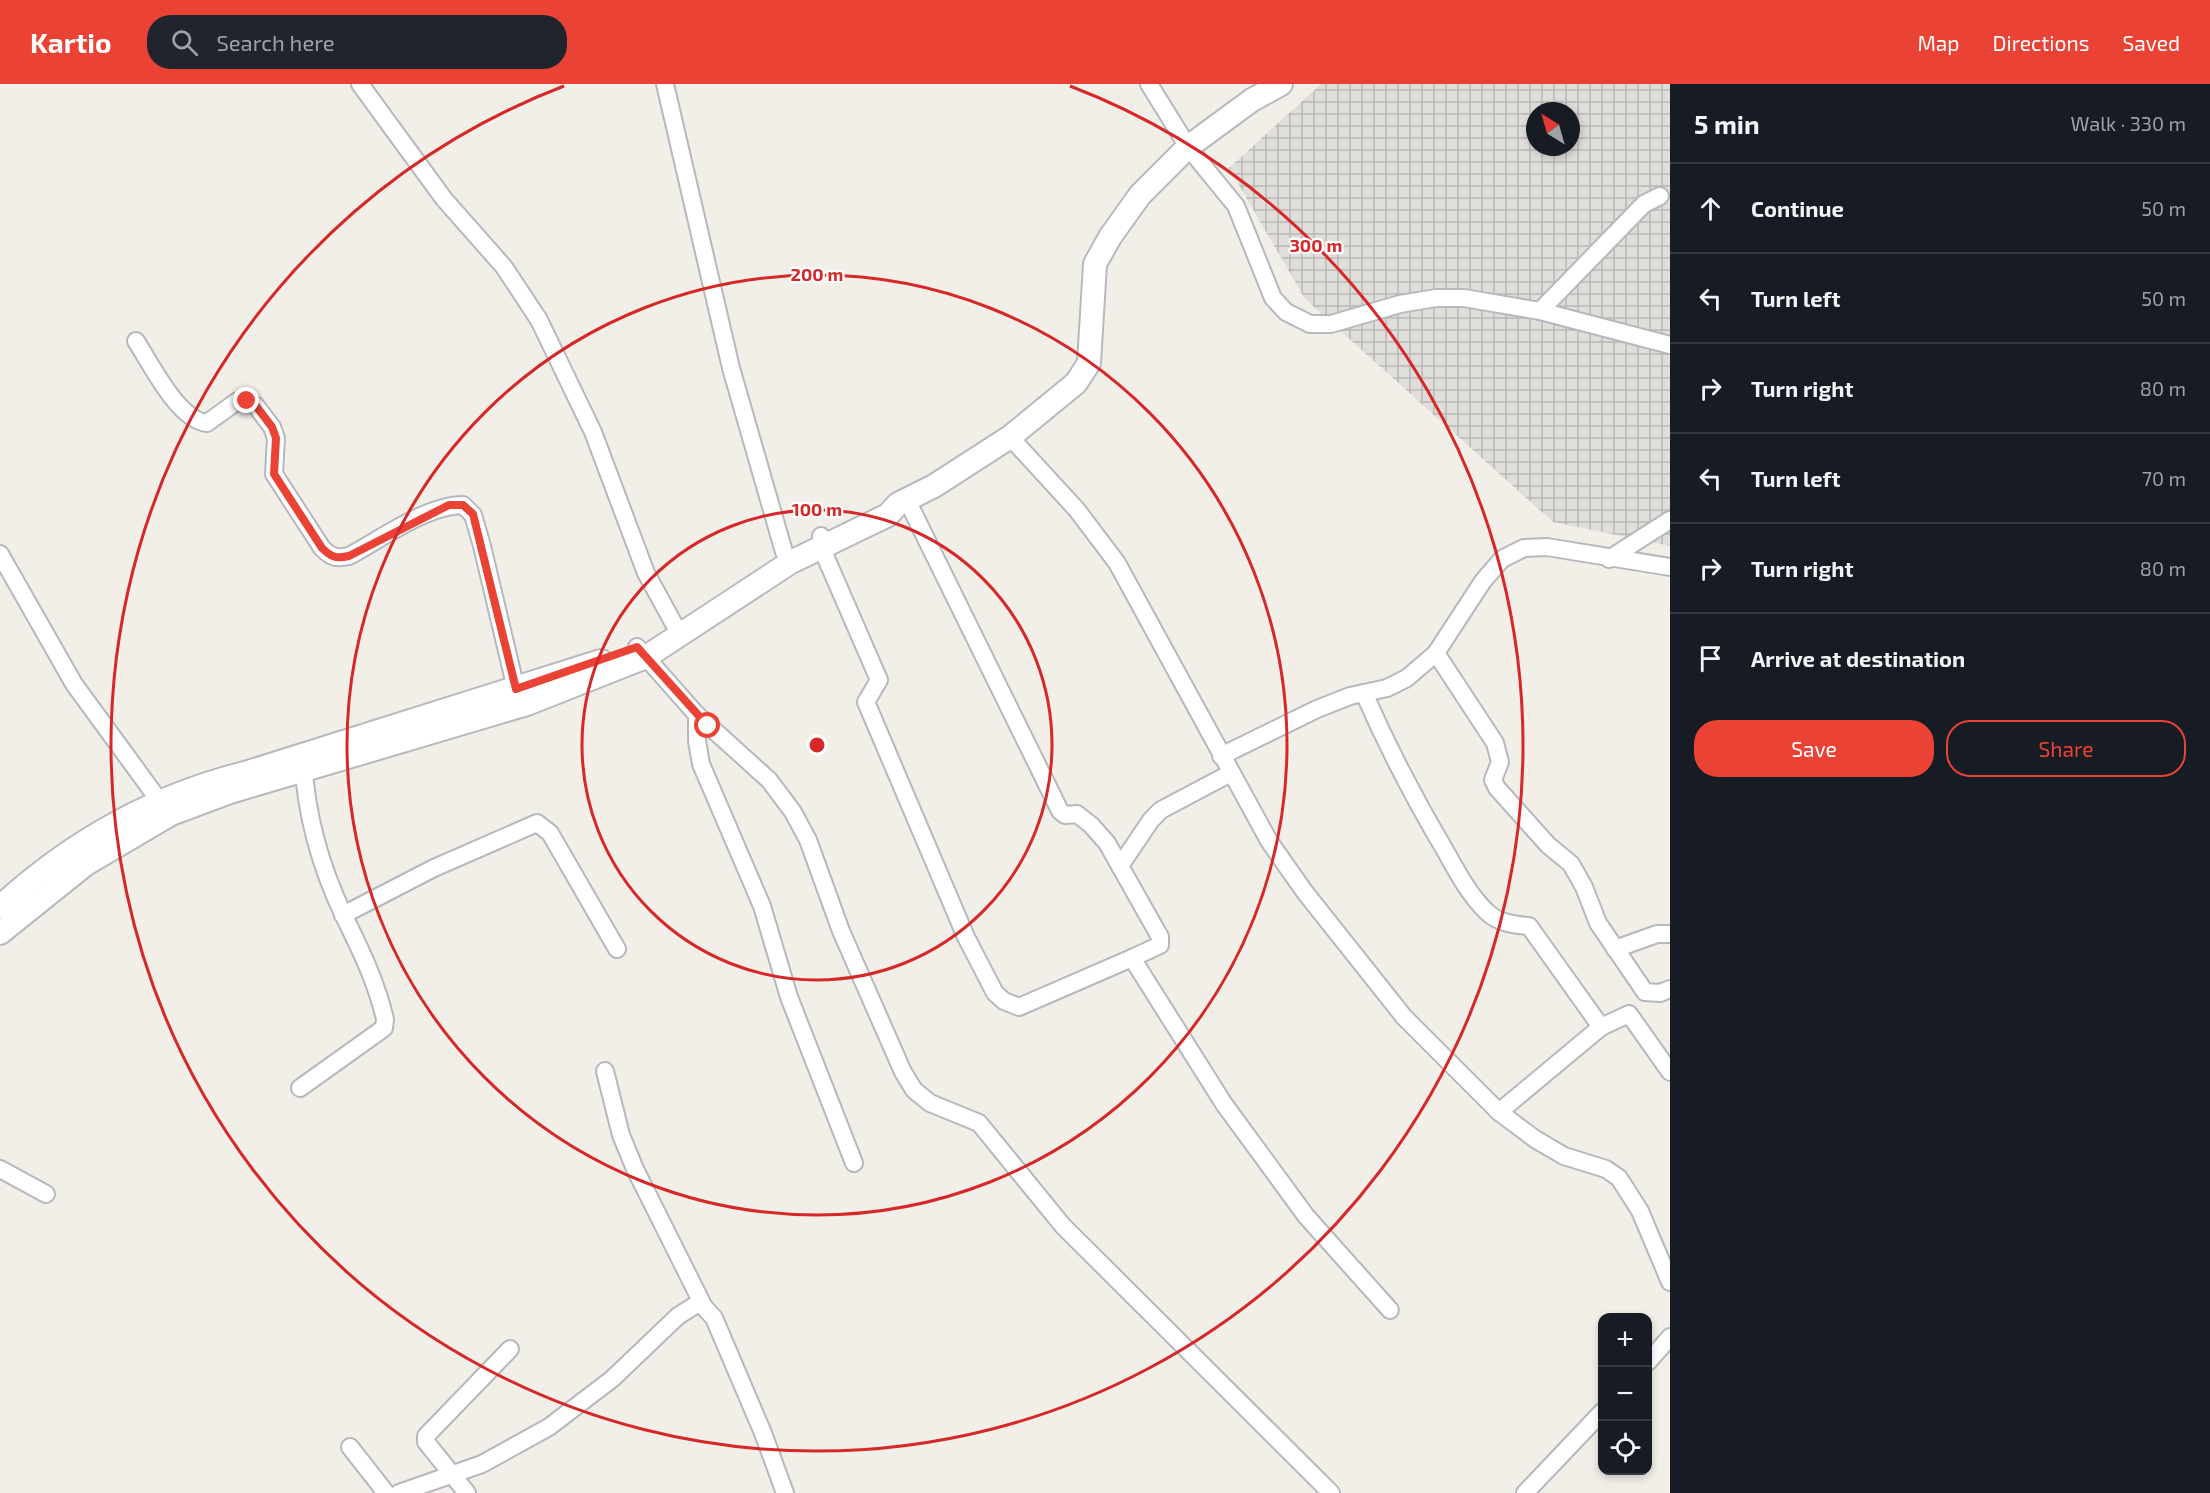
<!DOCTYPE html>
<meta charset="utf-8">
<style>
:root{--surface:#171b24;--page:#20242c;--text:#f1f3f6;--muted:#9ea1a6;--line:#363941;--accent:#ea4335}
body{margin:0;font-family:"Exo 2",sans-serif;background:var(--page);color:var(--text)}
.controls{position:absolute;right:18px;bottom:18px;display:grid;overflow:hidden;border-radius:12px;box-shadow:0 3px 9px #0003}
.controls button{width:54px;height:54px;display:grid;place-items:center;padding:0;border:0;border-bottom:2px solid var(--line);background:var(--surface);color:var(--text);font:30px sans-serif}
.compass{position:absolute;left:1526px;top:18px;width:54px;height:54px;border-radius:50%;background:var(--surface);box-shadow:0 3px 9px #0003;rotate:323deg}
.stop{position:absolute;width:18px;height:18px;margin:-14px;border:4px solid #ea4335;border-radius:50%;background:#fff}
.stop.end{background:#ea4335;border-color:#fff;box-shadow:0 2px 6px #0008}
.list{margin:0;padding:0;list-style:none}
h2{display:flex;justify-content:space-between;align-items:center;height:78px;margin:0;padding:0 24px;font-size:26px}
h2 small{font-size:20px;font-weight:400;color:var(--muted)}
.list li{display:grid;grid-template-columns:39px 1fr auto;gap:18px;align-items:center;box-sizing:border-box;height:90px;padding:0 24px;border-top:2px solid var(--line)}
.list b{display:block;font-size:22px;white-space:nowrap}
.list em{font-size:20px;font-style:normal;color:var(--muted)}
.actions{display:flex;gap:12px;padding:18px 24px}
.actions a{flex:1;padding:14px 0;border:2px solid var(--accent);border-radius:24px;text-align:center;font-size:21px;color:var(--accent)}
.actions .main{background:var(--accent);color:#fff}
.icon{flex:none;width:33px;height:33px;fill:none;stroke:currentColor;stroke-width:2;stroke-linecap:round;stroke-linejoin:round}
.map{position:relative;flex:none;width:1670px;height:1409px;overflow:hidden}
header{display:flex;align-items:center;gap:36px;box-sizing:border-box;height:84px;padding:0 30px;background:var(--accent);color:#fff}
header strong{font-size:28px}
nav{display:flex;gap:33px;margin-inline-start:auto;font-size:21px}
.search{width:420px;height:54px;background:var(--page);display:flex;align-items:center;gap:15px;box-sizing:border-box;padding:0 21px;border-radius:24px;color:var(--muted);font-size:22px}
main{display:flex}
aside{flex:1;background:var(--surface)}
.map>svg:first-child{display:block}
</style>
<header>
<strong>Kartio</strong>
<div class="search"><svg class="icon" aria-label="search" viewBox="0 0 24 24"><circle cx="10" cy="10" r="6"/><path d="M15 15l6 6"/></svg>Search here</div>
<nav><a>Map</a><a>Directions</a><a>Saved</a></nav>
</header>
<main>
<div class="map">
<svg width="1670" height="1409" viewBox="0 0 1670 1409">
<defs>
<pattern id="industrial-grid" width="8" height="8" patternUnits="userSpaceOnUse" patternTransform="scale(1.5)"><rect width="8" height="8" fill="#e0deda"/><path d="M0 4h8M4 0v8" fill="none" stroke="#b9b8b5"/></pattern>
</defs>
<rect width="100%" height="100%" fill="#f1efe8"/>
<path fill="url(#industrial-grid)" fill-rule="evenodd" d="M1321,0h349v462l-117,-24 -248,-223 -76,-131zM1535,27h36v36h-36z"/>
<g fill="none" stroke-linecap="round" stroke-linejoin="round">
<g stroke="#b5b8bc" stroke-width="20">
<g id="street">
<polyline points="360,0 444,115 504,183 539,236 593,348 646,489 680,551"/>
<polyline points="665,0 731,284 784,468"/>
<polyline points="1149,0 1188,63 1236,122 1273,214 1286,228 1310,240 1331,240 1400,220 1436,214 1464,214 1540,227 1670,261"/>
<polyline points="1540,227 1644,120 1660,112"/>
<path d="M136,257c15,23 42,79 71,82l29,-21 11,-1 9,5 16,21 4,11 -2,36 48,74c9,9 14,11 27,8 32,-17 78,-51 114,-51l10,10 9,31 34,143"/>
<polyline points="1010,353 1077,426 1117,479 1269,757 1304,807 1404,933 1499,1028 1535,1055 1564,1072 1606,1085 1619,1094 1640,1127 1670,1198"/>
<polyline points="907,416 1060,727 1065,731 1077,730 1091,741 1107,759 1160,853 1160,861 1132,874"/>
<polyline points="821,452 826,474 879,596 866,618 966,853 995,909 1004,917 1019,923 1132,874 1224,1020 1306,1132 1390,1226"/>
<polyline points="0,470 74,600 166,726"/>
<polyline points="1609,475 1670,436"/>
<polyline points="637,563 697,631 769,696 793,728 808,756 841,847 903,988 914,1006 930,1019 979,1039 1063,1142 1331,1409"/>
<polyline points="1436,569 1495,659 1500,678 1493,696 1497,704 1548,761 1571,780 1584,803 1598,839 1645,908 1660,909 1670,905"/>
<path d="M1364,609c24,55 51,107 82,159 11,20 24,44 41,60 11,11 28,13 42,14l72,101 28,-13 41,58"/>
<polyline points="697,631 697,657 701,680 762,822 789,913 854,1079"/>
<polyline points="1221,672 1317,625 1350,612 1387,604 1407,594 1436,569 1483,497 1502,475 1524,464 1547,463 1670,483"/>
<polyline points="1120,782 1151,736 1161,726 1231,689"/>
<polyline points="343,831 434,784 537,739 550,749 617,865"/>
<polyline points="1615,865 1657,850 1670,850"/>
<polyline points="605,987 621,1051 635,1085 704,1223"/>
<path d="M300,1004l84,-60 1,-9c-9,-38 -24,-68 -41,-103 -24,-50 -38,-101 -41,-156"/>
<polyline points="1499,1028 1601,943"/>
<polyline points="0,1085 46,1110"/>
<polyline points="1648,1278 1670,1253"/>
<polyline points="350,1363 386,1409"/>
<polyline points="399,1409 482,1380 549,1343 612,1295 678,1232 697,1220 704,1223 714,1234 763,1349 785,1409"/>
<polyline points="467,1409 426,1358 426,1352 510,1265"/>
<polyline points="1525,1409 1602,1328"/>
</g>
</g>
<g stroke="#b6babf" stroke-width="26">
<g id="secondary">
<path d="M0,823c70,-64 153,-111 245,-134l356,-112"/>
<polyline points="0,849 86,780 171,730 230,708 527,620 646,573 791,478 888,431 898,420 934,402 1010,353 1076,299 1089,279 1095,180 1110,153 1140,111 1188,63 1252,16 1281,0"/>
</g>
</g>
<use href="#street" stroke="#fff" stroke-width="16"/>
<use href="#secondary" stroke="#fff" stroke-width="22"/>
</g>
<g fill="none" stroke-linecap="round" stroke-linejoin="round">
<path stroke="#ea4335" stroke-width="8" d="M247,317l9,5 16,21 4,11 -2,36 48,74c9,9 14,11 27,8l100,-51h14l10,9 43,175 121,-42 71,79"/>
</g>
<g fill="none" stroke="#d62828" stroke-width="3">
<circle cx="817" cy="661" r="235"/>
<circle cx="817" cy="661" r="470"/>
<path d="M1070 2A706 706 0 1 1 564 2"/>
</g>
<circle cx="817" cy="661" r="9" fill="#d62828" stroke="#fff" stroke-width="3"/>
<g font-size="18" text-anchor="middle" font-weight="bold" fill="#d62828" stroke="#fff" stroke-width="4.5" stroke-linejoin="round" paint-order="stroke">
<text x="1316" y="168">300 m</text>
<text x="817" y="197">200 m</text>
<text x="817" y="432">100 m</text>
</g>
</svg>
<div class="controls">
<button>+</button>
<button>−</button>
<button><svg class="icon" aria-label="locate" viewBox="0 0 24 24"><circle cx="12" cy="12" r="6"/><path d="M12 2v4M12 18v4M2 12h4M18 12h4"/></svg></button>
</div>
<svg class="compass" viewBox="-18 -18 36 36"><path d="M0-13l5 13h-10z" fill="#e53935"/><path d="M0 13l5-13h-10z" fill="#9ea1a6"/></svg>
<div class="stop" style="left:708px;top:642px"></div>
<div class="stop end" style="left:247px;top:317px"></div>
</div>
<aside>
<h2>5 min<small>Walk · 330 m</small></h2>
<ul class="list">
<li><svg class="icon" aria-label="ahead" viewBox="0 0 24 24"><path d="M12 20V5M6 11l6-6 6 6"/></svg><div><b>Continue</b></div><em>50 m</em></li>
<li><svg class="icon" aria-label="left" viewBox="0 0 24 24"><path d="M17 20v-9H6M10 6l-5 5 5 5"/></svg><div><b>Turn left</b></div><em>50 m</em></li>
<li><svg class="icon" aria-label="right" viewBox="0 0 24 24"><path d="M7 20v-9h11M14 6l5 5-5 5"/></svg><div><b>Turn right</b></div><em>80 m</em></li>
<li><svg class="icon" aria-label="left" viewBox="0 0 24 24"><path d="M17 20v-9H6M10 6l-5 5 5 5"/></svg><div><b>Turn left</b></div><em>70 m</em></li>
<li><svg class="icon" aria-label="right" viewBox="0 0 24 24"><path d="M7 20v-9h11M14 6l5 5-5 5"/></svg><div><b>Turn right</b></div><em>80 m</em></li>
<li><svg class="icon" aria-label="arrive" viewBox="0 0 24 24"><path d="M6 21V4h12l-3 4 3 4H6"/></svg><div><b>Arrive at destination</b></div></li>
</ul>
<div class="actions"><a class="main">Save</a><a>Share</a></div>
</aside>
</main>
